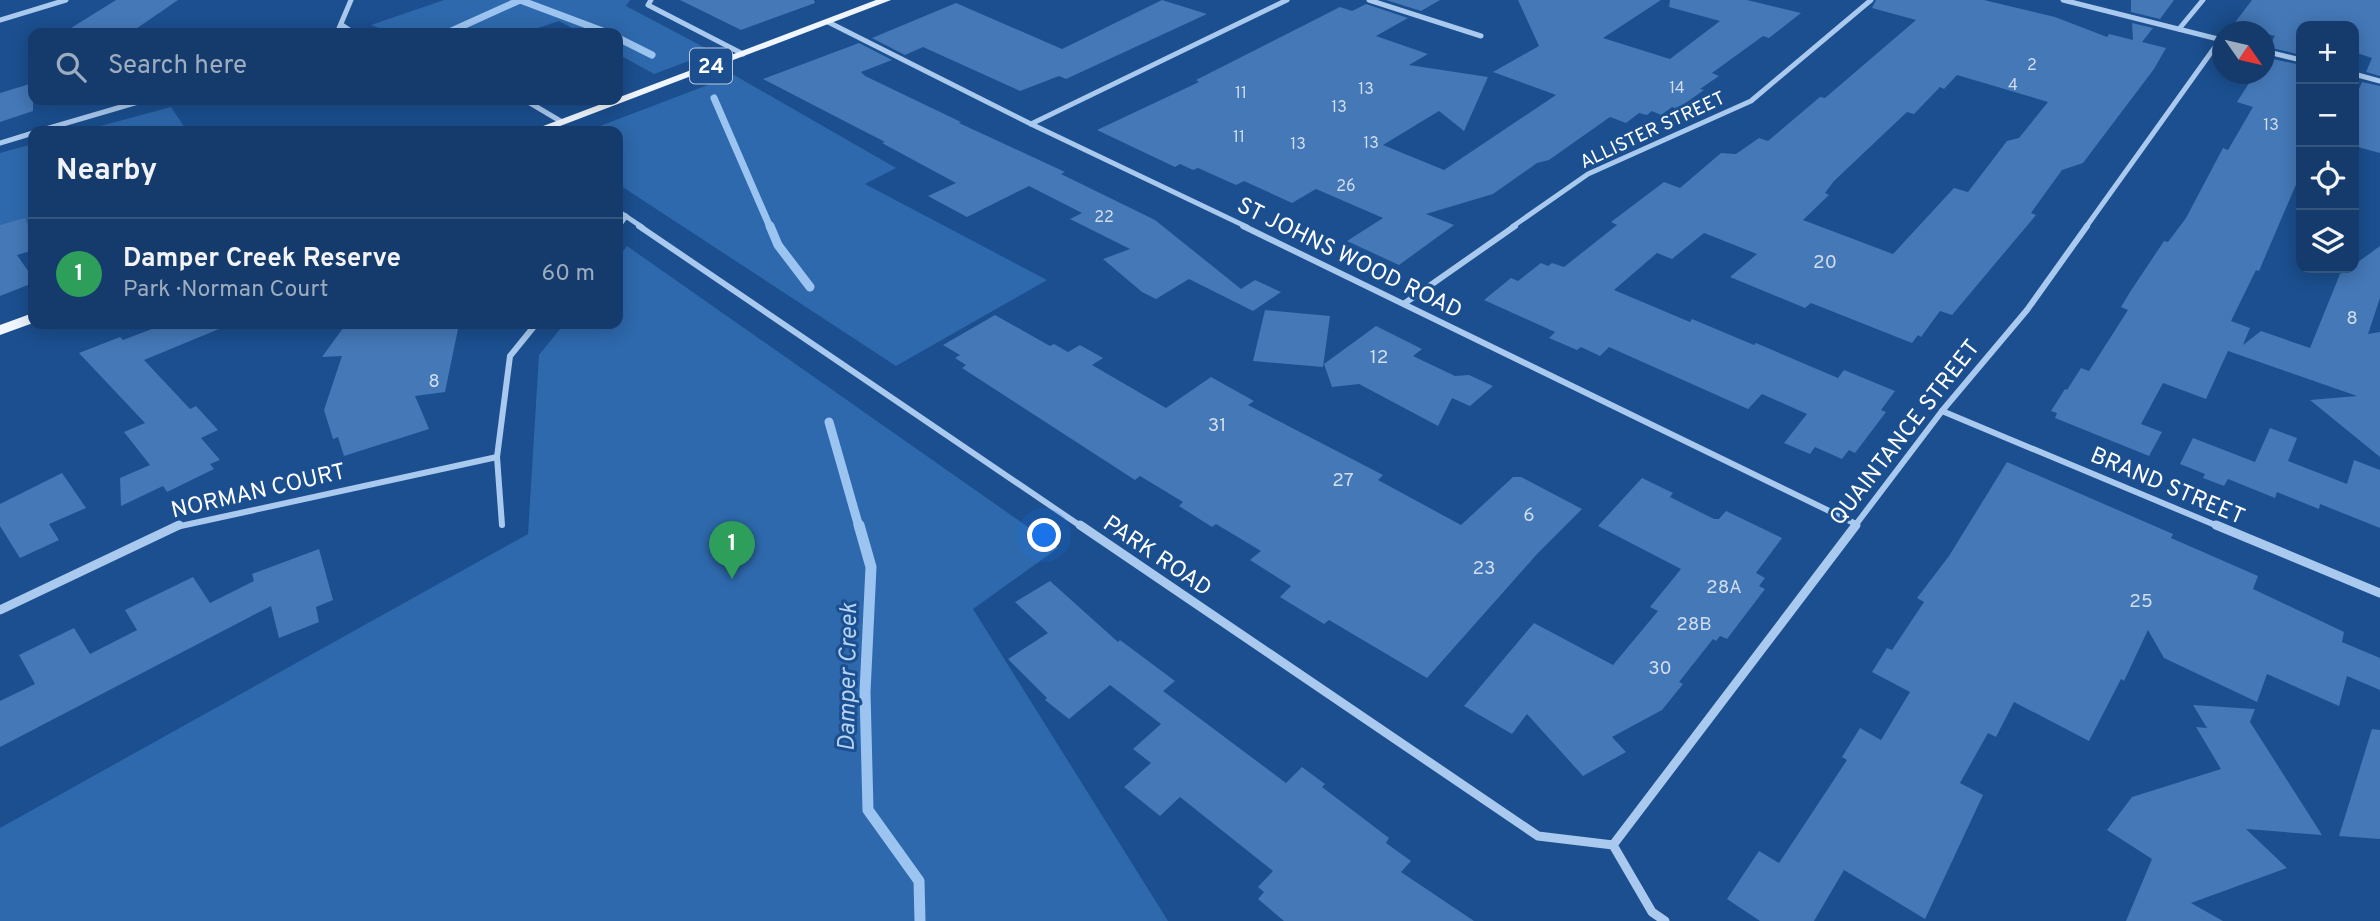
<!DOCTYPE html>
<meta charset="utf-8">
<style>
:root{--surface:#143b6b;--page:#1d4271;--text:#f1f3f6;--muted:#9dadc1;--line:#33557e;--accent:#90b9f0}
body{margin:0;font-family:Overpass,sans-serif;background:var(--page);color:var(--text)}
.controls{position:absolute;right:21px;top:21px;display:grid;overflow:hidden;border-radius:14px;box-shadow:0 4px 18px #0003}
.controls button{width:63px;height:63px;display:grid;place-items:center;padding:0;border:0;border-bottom:2px solid var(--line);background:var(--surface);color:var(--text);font:35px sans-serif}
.compass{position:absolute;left:2212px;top:21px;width:63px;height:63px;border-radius:50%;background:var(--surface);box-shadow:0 4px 18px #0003;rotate:124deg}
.you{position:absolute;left:1045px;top:536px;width:24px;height:24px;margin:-18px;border:5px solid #fff;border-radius:50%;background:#1a73e8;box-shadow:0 0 0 10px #1a73e833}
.badge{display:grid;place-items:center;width:46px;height:46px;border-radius:50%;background:var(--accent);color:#fff;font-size:23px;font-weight:700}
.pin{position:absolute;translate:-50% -58px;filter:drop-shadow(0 2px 4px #0008)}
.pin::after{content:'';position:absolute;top:37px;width:24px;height:21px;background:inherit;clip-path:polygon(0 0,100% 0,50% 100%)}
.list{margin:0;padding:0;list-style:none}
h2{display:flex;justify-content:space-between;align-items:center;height:91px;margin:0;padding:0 28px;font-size:30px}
h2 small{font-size:23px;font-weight:400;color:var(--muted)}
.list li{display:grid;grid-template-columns:46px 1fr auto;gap:21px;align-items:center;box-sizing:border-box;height:112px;padding:0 28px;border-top:2px solid var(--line)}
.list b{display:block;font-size:26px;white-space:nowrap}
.list p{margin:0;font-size:23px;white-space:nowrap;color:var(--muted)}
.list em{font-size:23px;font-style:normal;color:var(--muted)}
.icon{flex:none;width:38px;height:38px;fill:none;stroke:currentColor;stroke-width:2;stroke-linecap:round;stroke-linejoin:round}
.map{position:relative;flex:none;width:2380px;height:921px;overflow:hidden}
.search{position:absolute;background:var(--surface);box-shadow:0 4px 18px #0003;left:28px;top:28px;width:595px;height:77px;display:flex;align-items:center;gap:18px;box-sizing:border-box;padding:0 24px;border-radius:14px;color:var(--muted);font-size:26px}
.panel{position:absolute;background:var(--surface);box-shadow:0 4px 18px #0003;left:28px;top:126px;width:595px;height:203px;border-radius:14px}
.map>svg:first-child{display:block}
</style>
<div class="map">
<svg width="2380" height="921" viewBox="0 0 2380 921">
<rect width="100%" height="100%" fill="#1b4f8f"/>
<g fill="#2e69ad">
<polygon points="444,0 630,0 626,6 713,52 654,74 618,54 618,33 581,33 559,21 523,33 392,33 371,25"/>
<polygon points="734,75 896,168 865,184 1047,280 896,366 618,184 618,131 587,131"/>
<polygon points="171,107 187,131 82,131"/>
<polygon points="33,144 33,212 28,213 33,232 33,250 0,260 0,153"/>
<polygon points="627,246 1058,548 973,609 1168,921 0,921 0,828 528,534 539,355 564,324 618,324 618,257"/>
</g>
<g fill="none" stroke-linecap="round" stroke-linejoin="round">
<g stroke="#9cc4f0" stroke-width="7">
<polyline points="520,0 608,33"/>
<polyline points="447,33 520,0"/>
<polyline points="618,38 652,55"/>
<polyline points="714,98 770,227"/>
</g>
<g stroke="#9cc4f0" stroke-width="9">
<polyline points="770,226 778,245 810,287"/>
<polyline points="829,422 859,527"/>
</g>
<polyline stroke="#9cc4f0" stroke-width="11" points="859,525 871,567 865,692 868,810 919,881 920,921"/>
</g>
<g fill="#4478b7" fill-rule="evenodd">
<polygon points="116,0 178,0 130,33 63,33"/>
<polygon points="680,0 814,0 815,3 741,30"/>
<polygon points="1162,0 1207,14 1066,79 1059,76 1020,91 923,47 905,55 872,38 956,3 1062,49"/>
<polygon points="1386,0 1440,0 1421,11"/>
<polygon points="1518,0 1661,0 1603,38 1670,59 1720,21 1669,7 1670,0 1747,0 1801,13 1769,38 1763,36 1712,73 1719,76 1700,89 1704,90 1677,109 1672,107 1661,115 1652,111 1647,115 1639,113 1626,123 1610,117 1549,160 1537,163 1493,194 1426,214 1454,225 1399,265 1347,241 1383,218 1316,189 1292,203 1244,181 1236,185 1198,168 1193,170 1180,164 1175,167 1097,130 1199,82 1196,80 1340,7 1352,11 1366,4 1408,18 1376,36 1428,54 1409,65 1488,77 1464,131 1439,111 1383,145 1444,170 1556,95 1493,72 1539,46"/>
<path d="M1876,0h108l71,17 52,20 2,-3 24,6 -1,-17 21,5 -11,14 24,6 -12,21 -71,94 -21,7 -31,43 5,2 -84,100 -12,-4 -19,26 -3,-2 -6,8 -101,-40 -6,5 -75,-31 27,-23 -53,-21 -32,26 -15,-6 -43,37 76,32 2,-3 62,26 2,-2 82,35 6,-8 51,21 -14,19 5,2 -31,41 -6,-3 -7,9 -27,-12 -5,7 -26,-11 23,-29 -45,-20 -14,15 -139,-62 -9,9 -19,-9 -4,3 -28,-12 6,-6 -71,-32 27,-22 7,3 23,-18 7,3 4,-3 12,4 53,-42 -6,-3 53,-40 16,6 41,-35 15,1 23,-16 9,3 52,-44 5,1 91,-78 -44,-12zM1957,75l91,27 -29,36 -12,3 -39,51 -14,-4 -61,66 -90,-34 26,-25 -4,-2 9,-12 73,-69 7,2 26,-27 4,2z"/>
<polygon points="2131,0 2174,0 2160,19 2131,12"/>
<polygon points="2252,0 2380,0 2380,76 2366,72 2372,58 2354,52 2354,26 2301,26 2301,55 2268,47 2275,36 2233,25"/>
<polygon points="859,43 892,60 861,72 865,76 961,122 959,123 1065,172 1061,174 1155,220 1241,289 1255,280 1281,292 1253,311 1189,279 1156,299 1142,292 1103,259 1130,249 1070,219 1082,213 1029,186 967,217 928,196 956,183 882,143 885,142 763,79"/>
<polygon points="2264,57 2301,65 2301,135 2298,144 2301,145 2301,173 2259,271 2256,270 2231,321 2250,328 2243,345 2261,331 2310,348 2340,274 2354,268 2354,265 2380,246 2380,298 2368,334 2380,332 2380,457 2310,400 2357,396 2228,351 2206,399 2163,383 2141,424 2162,432 2149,456 2055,418 2057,413 2051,411 2065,389 2067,390 2081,368 2089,371 2128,310 2121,307 2130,292 2164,241 2168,242 2186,218 2223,148 2228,150 2253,107 2237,102 2251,80 2246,79 2250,74 2264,74"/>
<polygon points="2362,82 2380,86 2380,153 2354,146 2354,101"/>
<polygon points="33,83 33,111 0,122 0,93"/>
<polygon points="25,218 33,240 33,250 17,255 33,278 33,283 0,296 0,225"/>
<polygon points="1265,310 1330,316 1323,367 1253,361"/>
<polygon points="995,315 1050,346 1054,344 1068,352 1080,345 1103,358 1092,365 1166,408 1211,377 1254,401 1248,405 1383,475 1378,480 1461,525 1513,477 1521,477 1582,509 1538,553 1427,678 1329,620 1324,624 1280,597 1291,586 1250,560 1261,551 1216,524 1212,527 1179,506 1183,502 1140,476 1135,480 962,368 966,365 955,358 960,355 943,345"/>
<polygon points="165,324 231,324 144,360 190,409 196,406 218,430 201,438 220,460 210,464 214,469 167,492 163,486 121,506 120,478 150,465 124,432 145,423 79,353 120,337 123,340"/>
<polygon points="346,324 459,324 445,392 415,396 429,429 344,456 338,437 333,439 324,410 342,356 322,357"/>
<polygon points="1376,326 1422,349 1413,356 1455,376 1469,375 1493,386 1470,406 1452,398 1438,426 1359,384 1332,387 1324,364"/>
<polygon points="2270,428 2297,438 2288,461 2347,484 2354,460 2380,470 2380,528 2320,504 2319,509 2277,492 2275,498 2228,479 2224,486 2203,478 2205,474 2180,464 2193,438 2255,462"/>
<polygon points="2007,462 2173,534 2171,538 2258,576 2253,589 2344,632 2342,642 2380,658 2380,690 2347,676 2339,706 2267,674 2257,702 2164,658 2148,630 2124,681 2121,679 2089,741 2014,702 1996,737 1988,733 1960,783 1983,795 1925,919 1844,870 1814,921 1760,921 1727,899 1759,851 1779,863 1847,760 1842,757 1860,728 1881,740 1910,692 1872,672 1887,648 1892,650 1924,602 1917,598 1949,556"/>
<polygon points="62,473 86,508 49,524 59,540 20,558 0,526 0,504"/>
<polygon points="1642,478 1673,493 1670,497 1714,519 1719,519 1726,511 1782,538 1756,573 1765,578 1759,586 1765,589 1727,639 1720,636 1716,641 1713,639 1679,682 1683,684 1662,710 1612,737 1626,752 1583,776 1527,714 1512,734 1464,706 1534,623 1613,665 1658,611 1650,607 1681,569 1598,526"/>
<polygon points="319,549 333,600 316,607 319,622 279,638 271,606 0,747 0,701 35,684 19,655 74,628 90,654 137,630 125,610 193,577 210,603 254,581 252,574"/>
<polygon points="1050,581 1118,642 1120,640 1175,681 1163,691 1286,783 1302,767 1325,784 1322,787 1389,838 1386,843 1411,861 1401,872 1474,921 1284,921 1258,899 1264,892 1258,887 1273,871 1180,797 1160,816 1124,787 1151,763 1133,749 1161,724 1110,685 1069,719 1045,700 1047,698 1008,659 1048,633 1015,602"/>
<polygon points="2193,705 2255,709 2250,722 2322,835 2246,829 2287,868 2191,903 2223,921 2126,921 2152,859 2107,830 2132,797 2221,769 2196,727 2207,728"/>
<polygon points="2372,729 2380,730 2380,839 2339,836"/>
</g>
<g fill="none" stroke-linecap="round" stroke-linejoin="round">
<polyline stroke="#a9c9ee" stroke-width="3.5" points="378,102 383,100"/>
<g stroke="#a9c9ee" stroke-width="5">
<polyline points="651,0 648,5 743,54"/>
<polyline points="1369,0 1481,36"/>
<polyline points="2063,0 2222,40"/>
<polyline points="0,20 66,0"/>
<polyline points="828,22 1031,124 1247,227"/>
<polyline points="342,25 354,33"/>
<polyline points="2179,29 2203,0"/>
<polyline points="337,33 351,0"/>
<polyline points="2264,51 2301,60"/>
<polyline points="2354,74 2380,81"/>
<polyline points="525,100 562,122"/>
<polyline points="1031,124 1287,0"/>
<polyline points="39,131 145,100"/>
<polyline points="0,143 33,133"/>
<polyline points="618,211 642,227"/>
<polyline points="618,227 626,216"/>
<polyline points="1512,227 1588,174 1751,101 1871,0"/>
<polyline points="2086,227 2220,40"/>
</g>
<g stroke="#a9c9ee" stroke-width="6">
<polyline points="639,226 1082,527"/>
<polyline points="1243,226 1856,524"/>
<polyline points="1405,303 1515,226"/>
<polyline points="1942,411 2220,527"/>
<polyline points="502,525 497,457 510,356 536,324"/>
<polyline points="176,527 497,457"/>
<polyline points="1854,527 1942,411 2027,310 2087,226"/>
</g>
<g stroke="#a9c9ee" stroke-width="9">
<polyline points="1080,525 1538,836 1613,845 1652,912 1665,921"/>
<polyline points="2216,525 2380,593"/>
<polyline points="0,610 179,525"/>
<polyline points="1613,845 1856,525"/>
</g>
<g fill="#f0f6ff" fill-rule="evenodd">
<polygon points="876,0 891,0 547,131 530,131"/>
<polygon points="33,313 33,323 0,335 0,325"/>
</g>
</g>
<g text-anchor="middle" stroke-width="6" stroke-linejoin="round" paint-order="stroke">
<g font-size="16" fill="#d0dded">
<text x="2032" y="70">2</text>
<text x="2013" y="90">4</text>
<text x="1677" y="93">14</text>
<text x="1366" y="94">13</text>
<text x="1241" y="98">11</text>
<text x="1339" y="112">13</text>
<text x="2271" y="130">13</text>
<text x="1239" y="142">11</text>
<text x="1371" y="148">13</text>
<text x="1298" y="149">13</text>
<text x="1346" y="191">26</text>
<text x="1104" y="222">22</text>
</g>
<g font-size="19" fill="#fff" stroke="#1b4f8f">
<text transform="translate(1652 129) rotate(-25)" y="7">ALLISTER STREET</text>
</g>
<g font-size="19" fill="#d0dded">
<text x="1825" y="268">20</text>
<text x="2352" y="324">8</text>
<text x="1379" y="363">12</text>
<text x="434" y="387">8</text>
<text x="1217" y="431">31</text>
<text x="1343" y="486">27</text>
<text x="1529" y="521">6</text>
<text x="1484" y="574">23</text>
<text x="1724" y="593">28A</text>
<text x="2141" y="607">25</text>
<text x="1694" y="630">28B</text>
<text x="1660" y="674">30</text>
</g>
<rect fill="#1b4f8f" stroke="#bbcadd" stroke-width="2" x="690" y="48.5" width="42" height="35" rx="5"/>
<g font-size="21" font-weight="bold" fill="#fff">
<text x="711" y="73">24</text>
</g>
<g font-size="23" fill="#fff" stroke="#1b4f8f">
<text transform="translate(1350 257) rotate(26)" y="8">ST JOHNS WOOD ROAD</text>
<text transform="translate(1904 432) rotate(-52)" y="8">QUAINTANCE STREET</text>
<text transform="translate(2168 485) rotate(23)" y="8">BRAND STREET</text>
<text transform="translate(258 490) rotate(-13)" y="8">NORMAN COURT</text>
<text transform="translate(1158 555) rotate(34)" y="8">PARK ROAD</text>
</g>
<g font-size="24" font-style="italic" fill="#b5d3f5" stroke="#1b4f8f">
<text transform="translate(847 677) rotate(-89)" y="8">Damper Creek</text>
</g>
</g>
</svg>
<div class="controls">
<button>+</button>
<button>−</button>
<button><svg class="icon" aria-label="locate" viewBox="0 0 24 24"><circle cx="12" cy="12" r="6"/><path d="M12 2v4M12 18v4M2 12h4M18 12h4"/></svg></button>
<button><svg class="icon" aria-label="layers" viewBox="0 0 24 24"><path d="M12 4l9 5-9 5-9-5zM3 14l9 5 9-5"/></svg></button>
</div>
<svg class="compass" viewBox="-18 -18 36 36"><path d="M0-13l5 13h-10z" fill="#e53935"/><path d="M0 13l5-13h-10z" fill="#9dadc1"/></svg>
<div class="you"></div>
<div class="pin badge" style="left:732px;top:579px;background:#2e9e5b">1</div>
<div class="search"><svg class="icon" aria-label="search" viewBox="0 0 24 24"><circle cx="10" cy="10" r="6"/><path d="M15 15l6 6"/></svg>Search here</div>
<section class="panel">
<h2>Nearby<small></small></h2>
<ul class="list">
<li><span class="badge" style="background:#2e9e5b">1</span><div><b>Damper Creek Reserve</b><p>Park · Norman Court</p></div><em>60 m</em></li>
</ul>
</section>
</div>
